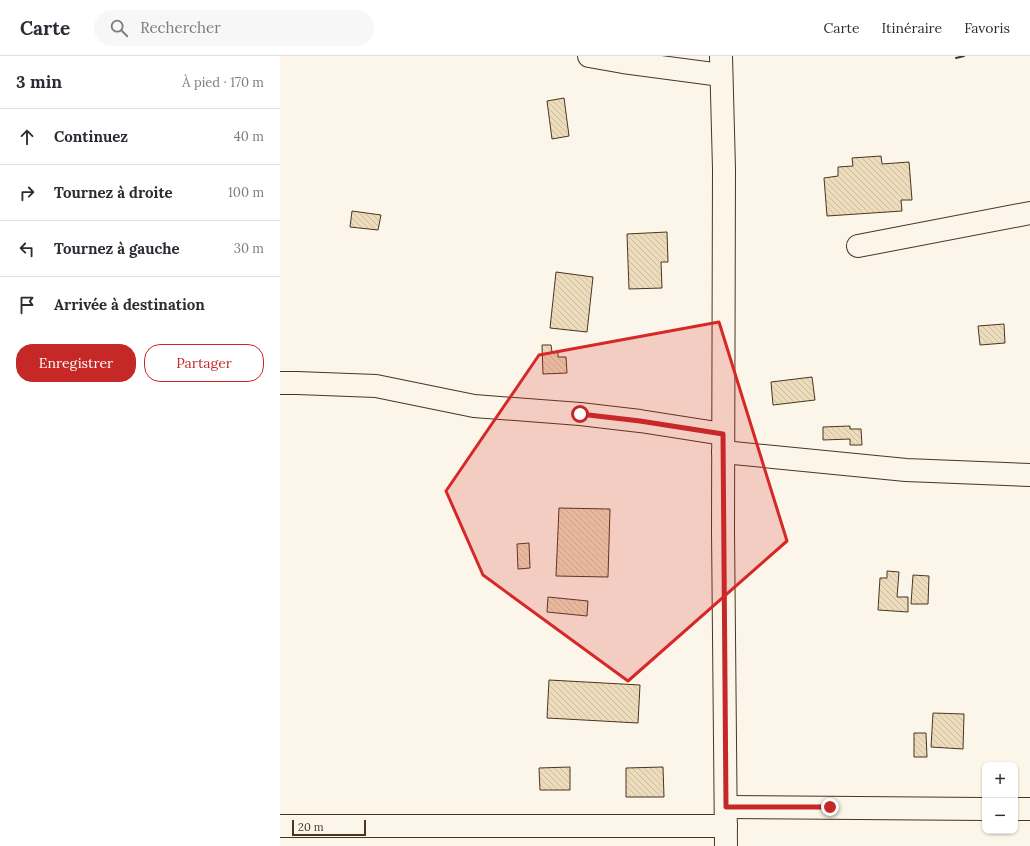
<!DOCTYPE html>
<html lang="fr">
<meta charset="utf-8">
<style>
:root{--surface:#fff;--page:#f7f7f7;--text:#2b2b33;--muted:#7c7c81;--line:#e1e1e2;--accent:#c62828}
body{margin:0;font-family:Lora,serif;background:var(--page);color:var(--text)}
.controls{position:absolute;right:12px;bottom:12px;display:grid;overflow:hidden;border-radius:8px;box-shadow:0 1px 3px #0004}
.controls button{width:36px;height:36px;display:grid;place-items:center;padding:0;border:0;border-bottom:1px solid var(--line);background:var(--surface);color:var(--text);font:20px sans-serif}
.scale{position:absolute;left:12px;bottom:10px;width:74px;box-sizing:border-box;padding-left:4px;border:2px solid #4a3520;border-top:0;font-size:11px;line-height:14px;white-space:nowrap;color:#4a3520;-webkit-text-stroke:3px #fbf6e9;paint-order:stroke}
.stop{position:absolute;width:12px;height:12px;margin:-9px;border:3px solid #c62828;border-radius:50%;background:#fff}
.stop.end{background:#c62828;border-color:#fff;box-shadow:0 1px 4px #0008}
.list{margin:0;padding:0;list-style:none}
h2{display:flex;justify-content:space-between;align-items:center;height:52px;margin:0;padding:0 16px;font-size:17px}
h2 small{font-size:13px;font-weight:400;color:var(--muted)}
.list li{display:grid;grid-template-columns:26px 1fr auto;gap:12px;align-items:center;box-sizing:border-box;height:56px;padding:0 16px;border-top:1px solid var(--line)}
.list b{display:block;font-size:15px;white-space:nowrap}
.list em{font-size:13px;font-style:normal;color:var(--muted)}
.actions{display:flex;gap:8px;padding:12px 16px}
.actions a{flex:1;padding:9px 0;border:1px solid var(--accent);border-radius:16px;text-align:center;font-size:14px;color:var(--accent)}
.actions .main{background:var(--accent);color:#fff}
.icon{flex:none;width:22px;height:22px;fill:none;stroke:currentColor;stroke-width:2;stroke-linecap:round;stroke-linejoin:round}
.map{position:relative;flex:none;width:750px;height:790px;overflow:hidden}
header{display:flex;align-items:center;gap:24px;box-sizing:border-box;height:56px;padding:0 20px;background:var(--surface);border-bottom:1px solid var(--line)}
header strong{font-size:19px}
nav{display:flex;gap:22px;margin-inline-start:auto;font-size:14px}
.search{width:280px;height:36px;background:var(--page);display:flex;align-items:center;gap:10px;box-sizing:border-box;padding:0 14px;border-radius:22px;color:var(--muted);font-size:15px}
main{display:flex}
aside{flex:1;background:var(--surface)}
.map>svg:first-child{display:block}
</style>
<header>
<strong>Carte</strong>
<div class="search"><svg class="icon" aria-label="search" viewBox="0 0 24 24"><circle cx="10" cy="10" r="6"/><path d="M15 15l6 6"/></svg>Rechercher</div>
<nav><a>Carte</a><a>Itinéraire</a><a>Favoris</a></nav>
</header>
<main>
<aside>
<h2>3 min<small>À pied · 170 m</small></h2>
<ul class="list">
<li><svg class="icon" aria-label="ahead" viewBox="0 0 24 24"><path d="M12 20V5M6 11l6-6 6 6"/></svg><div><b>Continuez</b></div><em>40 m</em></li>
<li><svg class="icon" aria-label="right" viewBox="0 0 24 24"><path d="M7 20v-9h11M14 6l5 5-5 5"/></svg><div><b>Tournez à droite</b></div><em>100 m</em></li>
<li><svg class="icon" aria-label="left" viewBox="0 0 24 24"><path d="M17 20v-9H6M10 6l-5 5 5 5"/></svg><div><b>Tournez à gauche</b></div><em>30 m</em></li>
<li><svg class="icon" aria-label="arrive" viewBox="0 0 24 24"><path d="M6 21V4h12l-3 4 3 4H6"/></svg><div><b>Arrivée à destination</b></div></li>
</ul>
<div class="actions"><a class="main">Enregistrer</a><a>Partager</a></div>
</aside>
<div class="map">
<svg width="750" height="790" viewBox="0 0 750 790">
<defs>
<pattern id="building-back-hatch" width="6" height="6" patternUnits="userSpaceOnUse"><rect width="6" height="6" fill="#ecdcbc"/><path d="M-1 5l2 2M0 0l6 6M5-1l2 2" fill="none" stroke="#ccbda1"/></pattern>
</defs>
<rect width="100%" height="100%" fill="#fbf6e9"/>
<g fill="url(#building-back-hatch)" stroke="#4a3520">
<polygon points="284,42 289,80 272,83 267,45"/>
<polygon points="601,100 602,108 629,106 632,144 621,144 622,155 547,160 544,122 558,120 558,111 573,110 572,102"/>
<polygon points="72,155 101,159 98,174 70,171"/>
<polygon points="387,176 388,206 381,206 382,232 349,233 347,178"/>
<polygon points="276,216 313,221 307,276 270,272"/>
<polygon points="724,268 725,287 700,289 698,270"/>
<polygon points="262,289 271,289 272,296 278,295 278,301 286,301 287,317 263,318"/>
<polygon points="532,321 535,344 493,349 491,326"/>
<polygon points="570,370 570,373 581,373 582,389 570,389 570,383 543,384 543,371"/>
<polygon points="279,452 330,453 328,521 276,520"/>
<polygon points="249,487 250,512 238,513 237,488"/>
<polygon points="607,515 619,516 617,541 628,541 628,556 598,554 600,522 607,522"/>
<polygon points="633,519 649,520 648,548 631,548"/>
<polygon points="268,541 308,545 307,560 267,556"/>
<polygon points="269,624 360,629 358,667 267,662"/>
<polygon points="653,657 684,658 683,693 651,691"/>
<polygon points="634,677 646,677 647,701 634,701"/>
<polygon points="290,711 290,734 260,734 259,712"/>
<polygon points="383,711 384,741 346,741 346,712"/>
</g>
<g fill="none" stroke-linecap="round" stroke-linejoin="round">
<g stroke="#4a3520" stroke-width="24">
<g id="minor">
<polyline points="309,0 343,6 441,19"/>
<polyline points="441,0 444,113 443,475 446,790"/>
<polyline points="578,190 750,157"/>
<polyline points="0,327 17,327 96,330 194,350 300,358 360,365 443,378"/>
<polyline points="443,396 626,414 750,419"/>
<polyline points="446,751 705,753"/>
<polyline points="735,753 750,753"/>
<polyline points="0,770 446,770"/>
</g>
</g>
<use href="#minor" stroke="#fbf6e9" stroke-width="22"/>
<polyline stroke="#4a3520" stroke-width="2" points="676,2 684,0"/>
</g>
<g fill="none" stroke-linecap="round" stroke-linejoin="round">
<polyline stroke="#c62828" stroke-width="5" points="300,358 360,365 443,378 446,751 550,751"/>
</g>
<path fill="#d62828" fill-opacity="0.2" stroke="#d62828" stroke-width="3" stroke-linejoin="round" d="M439,266l68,219 -159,140 -145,-106 -37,-84 93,-136z"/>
</svg>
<div class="controls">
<button>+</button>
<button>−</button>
</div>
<div class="scale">20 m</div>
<div class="stop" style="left:300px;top:358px"></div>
<div class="stop end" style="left:550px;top:751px"></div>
</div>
</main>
